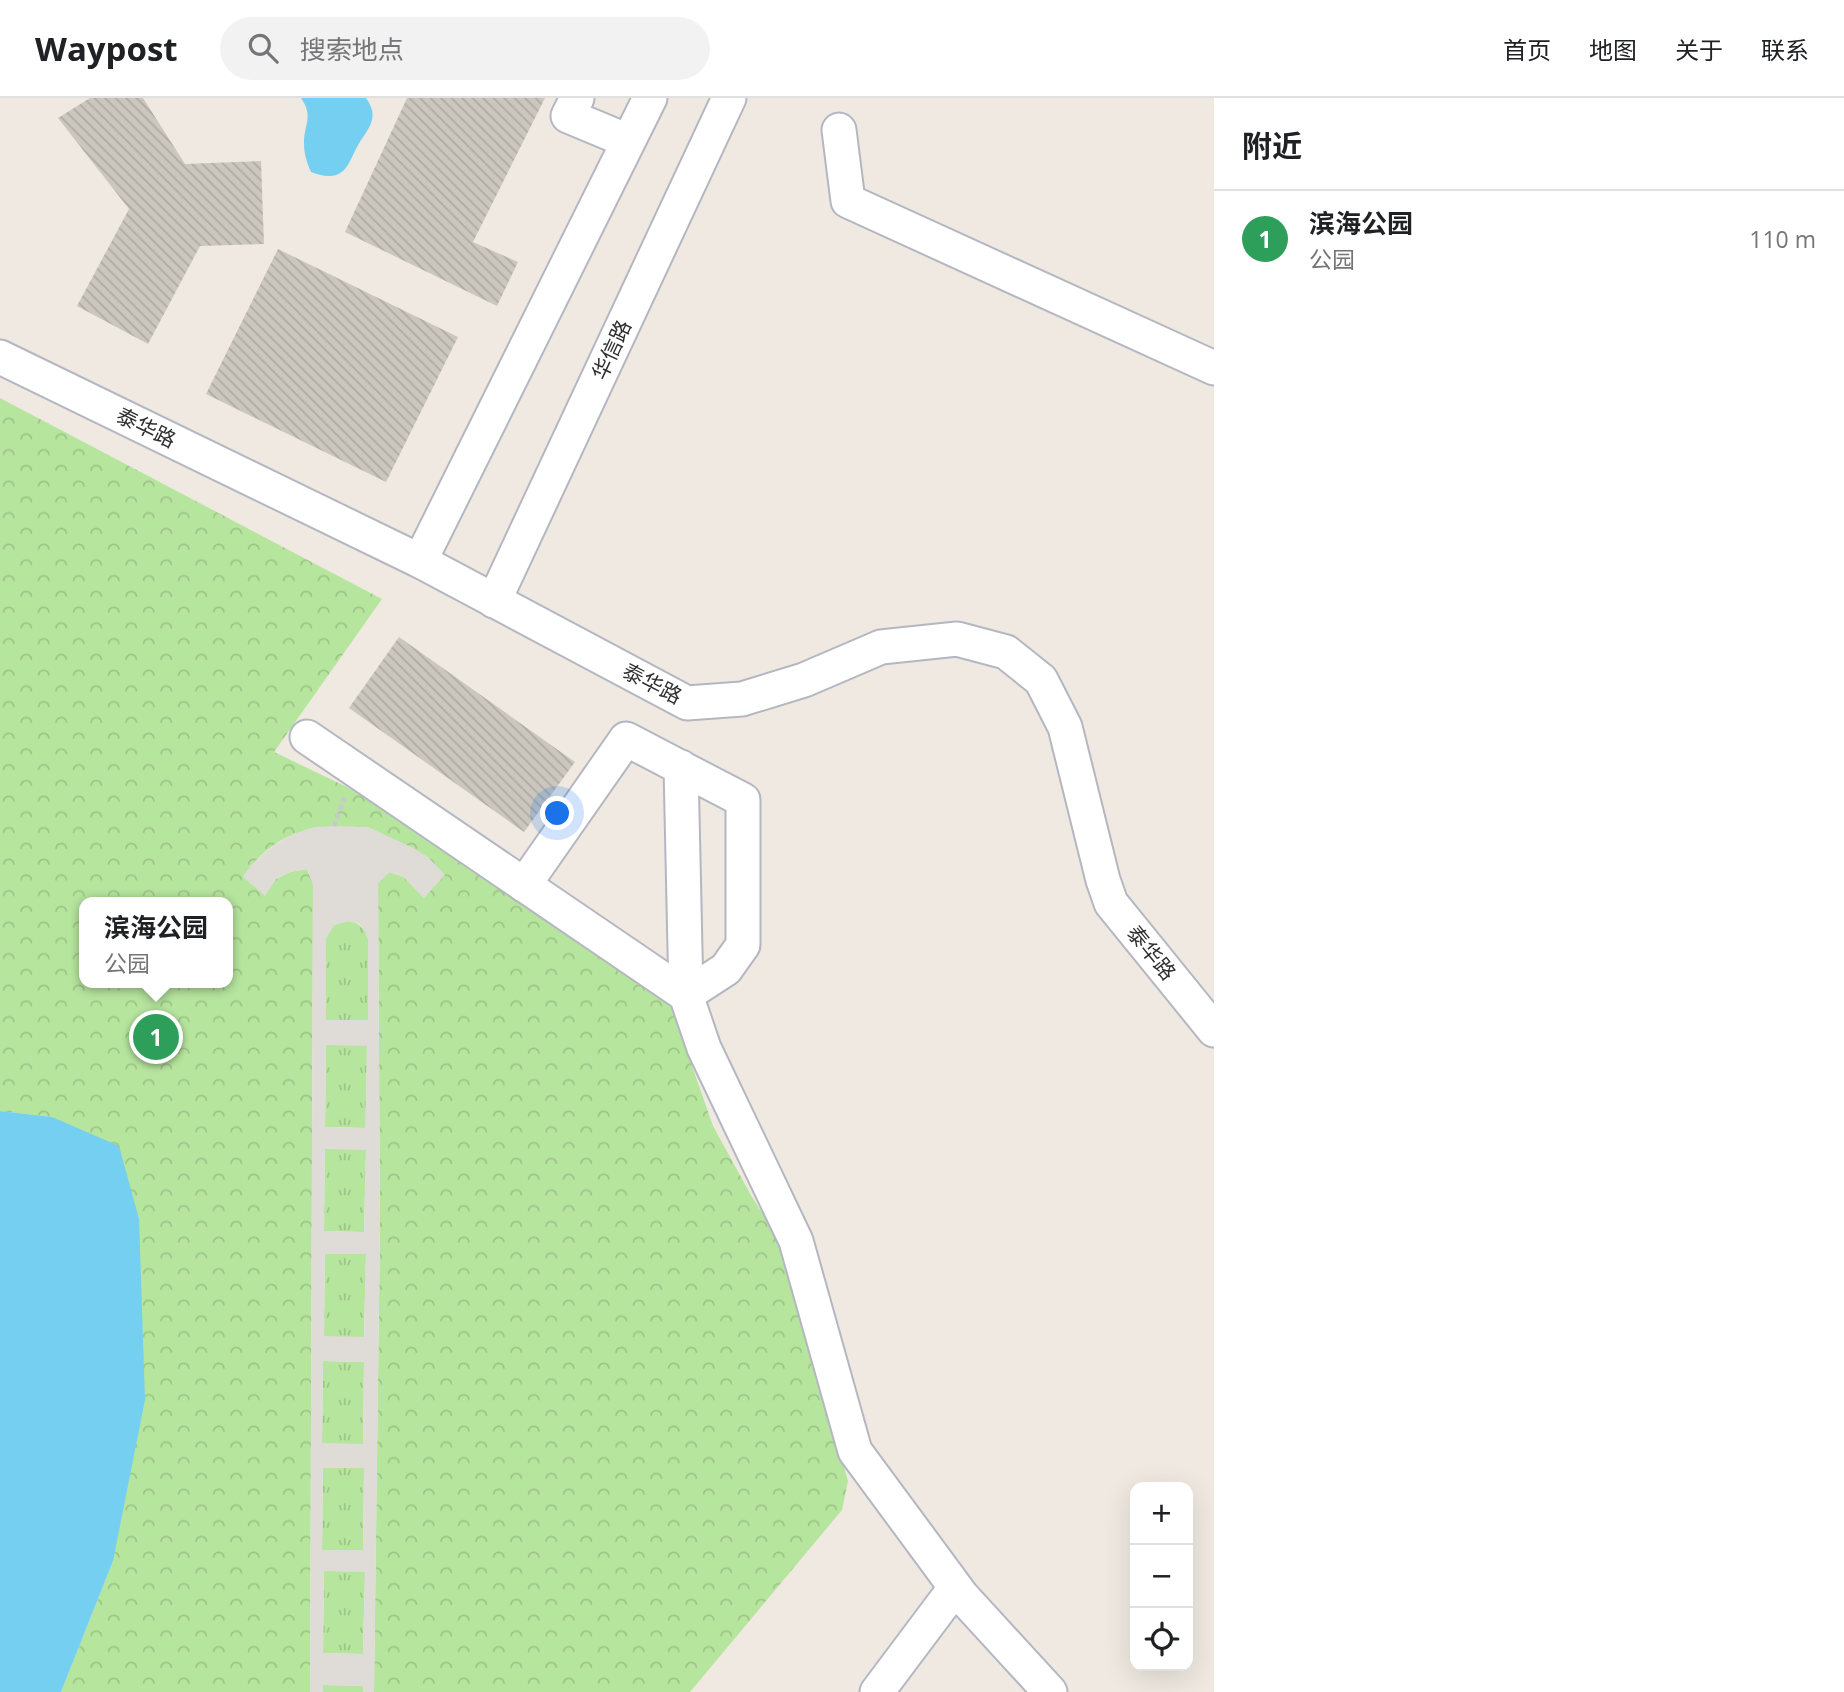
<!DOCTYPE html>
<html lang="zh">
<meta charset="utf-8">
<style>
:root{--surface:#fff;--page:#f2f2f2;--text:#202124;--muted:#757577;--line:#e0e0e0;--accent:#1a73e8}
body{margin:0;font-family:"Open Sans","Noto Sans SC",sans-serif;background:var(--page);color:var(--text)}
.controls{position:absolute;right:21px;bottom:21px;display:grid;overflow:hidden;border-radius:14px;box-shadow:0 7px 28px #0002}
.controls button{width:63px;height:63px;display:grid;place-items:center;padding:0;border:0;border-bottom:2px solid var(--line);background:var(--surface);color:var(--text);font:35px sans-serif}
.you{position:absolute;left:558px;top:716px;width:24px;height:24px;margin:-18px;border:5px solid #fff;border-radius:50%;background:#1a73e8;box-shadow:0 0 0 10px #1a73e833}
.badge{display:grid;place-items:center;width:46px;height:46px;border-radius:50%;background:var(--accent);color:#fff;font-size:23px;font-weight:700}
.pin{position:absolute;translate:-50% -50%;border:4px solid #fff;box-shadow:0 2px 7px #0006}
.popup{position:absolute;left:79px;top:799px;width:154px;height:91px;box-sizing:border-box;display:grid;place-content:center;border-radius:14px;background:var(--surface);filter:drop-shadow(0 2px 5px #0005);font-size:23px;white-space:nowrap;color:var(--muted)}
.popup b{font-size:26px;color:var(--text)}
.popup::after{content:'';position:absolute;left:50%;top:100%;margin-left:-14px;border:14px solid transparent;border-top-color:var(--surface)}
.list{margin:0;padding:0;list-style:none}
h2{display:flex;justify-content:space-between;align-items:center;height:91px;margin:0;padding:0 28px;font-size:30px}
h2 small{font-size:23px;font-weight:400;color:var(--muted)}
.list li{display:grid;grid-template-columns:46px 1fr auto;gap:21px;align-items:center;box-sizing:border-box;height:98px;padding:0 28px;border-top:2px solid var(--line)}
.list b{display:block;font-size:26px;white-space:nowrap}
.list p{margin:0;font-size:23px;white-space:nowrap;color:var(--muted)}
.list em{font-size:23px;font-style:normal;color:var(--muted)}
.icon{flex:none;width:38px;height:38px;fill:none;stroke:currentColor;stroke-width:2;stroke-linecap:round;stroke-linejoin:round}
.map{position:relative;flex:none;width:1214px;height:1594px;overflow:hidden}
header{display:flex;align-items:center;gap:42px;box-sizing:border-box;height:98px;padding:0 35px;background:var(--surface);border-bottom:2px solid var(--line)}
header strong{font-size:33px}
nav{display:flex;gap:38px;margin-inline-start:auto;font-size:24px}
.search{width:490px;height:63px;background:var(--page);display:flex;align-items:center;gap:18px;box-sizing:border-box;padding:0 24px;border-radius:38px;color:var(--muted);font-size:26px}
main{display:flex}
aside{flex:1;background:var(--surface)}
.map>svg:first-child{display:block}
</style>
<header>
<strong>Waypost</strong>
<div class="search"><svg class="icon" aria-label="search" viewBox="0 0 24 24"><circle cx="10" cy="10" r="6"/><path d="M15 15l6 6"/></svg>搜索地点</div>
<nav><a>首页</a><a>地图</a><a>关于</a><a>联系</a></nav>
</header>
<main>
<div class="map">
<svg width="1214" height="1594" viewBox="0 0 1214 1594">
<defs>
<pattern id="grass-tufts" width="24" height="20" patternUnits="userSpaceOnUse" patternTransform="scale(1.75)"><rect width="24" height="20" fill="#b6e59e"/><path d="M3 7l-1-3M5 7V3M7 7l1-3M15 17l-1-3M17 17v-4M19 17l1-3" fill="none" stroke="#9dc588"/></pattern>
<pattern id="park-crowns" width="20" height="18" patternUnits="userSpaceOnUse" patternTransform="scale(1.75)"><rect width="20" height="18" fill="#b6e59e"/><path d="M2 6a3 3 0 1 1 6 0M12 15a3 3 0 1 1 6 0" fill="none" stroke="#9dc588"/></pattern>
<pattern id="building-back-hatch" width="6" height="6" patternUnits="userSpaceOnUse" patternTransform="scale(1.75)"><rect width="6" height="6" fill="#cbc7bf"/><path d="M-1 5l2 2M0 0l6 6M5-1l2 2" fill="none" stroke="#afaba4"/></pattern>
</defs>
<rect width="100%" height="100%" fill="#efe9e1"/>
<g fill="url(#grass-tufts)">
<path d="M348,823c12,2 17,7 20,18v82l-42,-1v-82l8,-13z"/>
<polygon points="326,947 367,947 366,1030 325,1029"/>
<polygon points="325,1051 366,1051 364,1134 324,1133"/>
<polygon points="325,1156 366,1156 364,1239 324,1239"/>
<polygon points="323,1263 364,1264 363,1346 322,1346"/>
<polygon points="323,1370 364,1370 363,1452 322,1452"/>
<polygon points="324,1473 365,1473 363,1556 323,1555"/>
<polygon points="323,1587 363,1588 363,1594 323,1594"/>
</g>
<path fill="url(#park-crowns)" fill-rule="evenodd" d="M0,300l382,201 -108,153 73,35 75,44 247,169 44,126 39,71 29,45 67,239 -6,29 -152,182h-316l6,-466 -2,-343 11,-11 15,5 20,21 5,-40c-62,-39 -140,-50 -186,19l33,2 14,-7 17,-3 6,15 -3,808h-249l52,-131 -61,-444 -52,-6zM84,804h144v81h-144z"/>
<path fill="#dfdcd8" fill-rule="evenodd" d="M334,728l34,1 43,20 18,11 16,17 -21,23 -20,-21 -14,-5 -12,11 2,343 -6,466h-11v-6l-40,-1v7h-13l3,-808 -6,-15 -17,3 -14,7 -11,17 -22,-19 8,-12 22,-19 20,-12 21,-7zM348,823l10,2 5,4 5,12v81h-42v-82l8,-13zM326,947l41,1 -2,82 -40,-1zM325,1051l41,1 -2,82 -40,-1zM325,1156h41l-2,83 -40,-1zM323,1263l41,1 -1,82 -41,-1zM323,1370h41l-1,82h-41zM324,1473l41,1 -2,82 -40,-1z"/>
<g fill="#75cff0">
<path d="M301,0h65c15,21 1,31 -9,49 -4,7 -8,19 -14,24 -9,8 -22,5 -32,1 -4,-9 -7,-18 -7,-29 0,-19 10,-26 -3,-45z"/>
<polygon points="0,1013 52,1019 119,1048 139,1121 145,1302 113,1463 61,1594 0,1594"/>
</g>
<g fill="url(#building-back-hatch)">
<polygon points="90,0 143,0 185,66 261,63 264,146 200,148 148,246 77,208 129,111 58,20"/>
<polygon points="407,0 545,0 473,144 518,164 497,208 345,134"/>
<polygon points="278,151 458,239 386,384 206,296"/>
<polygon points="399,539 575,664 524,734 349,610"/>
</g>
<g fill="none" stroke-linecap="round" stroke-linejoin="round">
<g stroke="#b4b7c1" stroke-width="37">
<g id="minor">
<polyline points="577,0 568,18 628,43"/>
<polyline points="839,32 848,103 1214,270"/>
<polyline points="0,259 420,463 687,605 742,601 804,582 881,549 957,541 1006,554 1041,582 1065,629 1103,782 1111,805 1214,932"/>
<polyline points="420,463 650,0"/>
<polyline points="494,503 729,0"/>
<polyline points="307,639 686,897 704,950 796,1143 855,1353 962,1498 1050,1594"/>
<polyline points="524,787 626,641 743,702 743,847 726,871 686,897 681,669"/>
<polyline points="877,1594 955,1490"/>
</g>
</g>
<polyline stroke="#c9c9c9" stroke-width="4.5" stroke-dasharray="5 3.5" stroke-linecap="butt" points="334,728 345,698"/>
<use href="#minor" stroke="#fff" stroke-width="33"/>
</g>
<g text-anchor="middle" stroke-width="6" stroke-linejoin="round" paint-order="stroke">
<g font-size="21" fill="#2e2e2e" stroke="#fff">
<text transform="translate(612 252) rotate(-65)" y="7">华信路</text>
<text transform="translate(146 330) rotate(26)" y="7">泰华路</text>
<text transform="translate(652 586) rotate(27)" y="7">泰华路</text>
<text transform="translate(1151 855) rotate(51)" y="7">泰华路</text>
</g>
</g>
</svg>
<div class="controls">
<button>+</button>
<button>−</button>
<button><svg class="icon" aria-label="locate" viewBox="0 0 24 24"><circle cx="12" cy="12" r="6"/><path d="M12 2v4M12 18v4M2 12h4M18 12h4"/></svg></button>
</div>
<div class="you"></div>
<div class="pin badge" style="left:156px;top:939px;background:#2e9e5b">1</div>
<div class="popup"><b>滨海公园</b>公园</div>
</div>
<aside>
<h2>附近<small></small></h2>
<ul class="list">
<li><span class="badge" style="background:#2e9e5b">1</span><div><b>滨海公园</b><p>公园</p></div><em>110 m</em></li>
</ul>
</aside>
</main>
